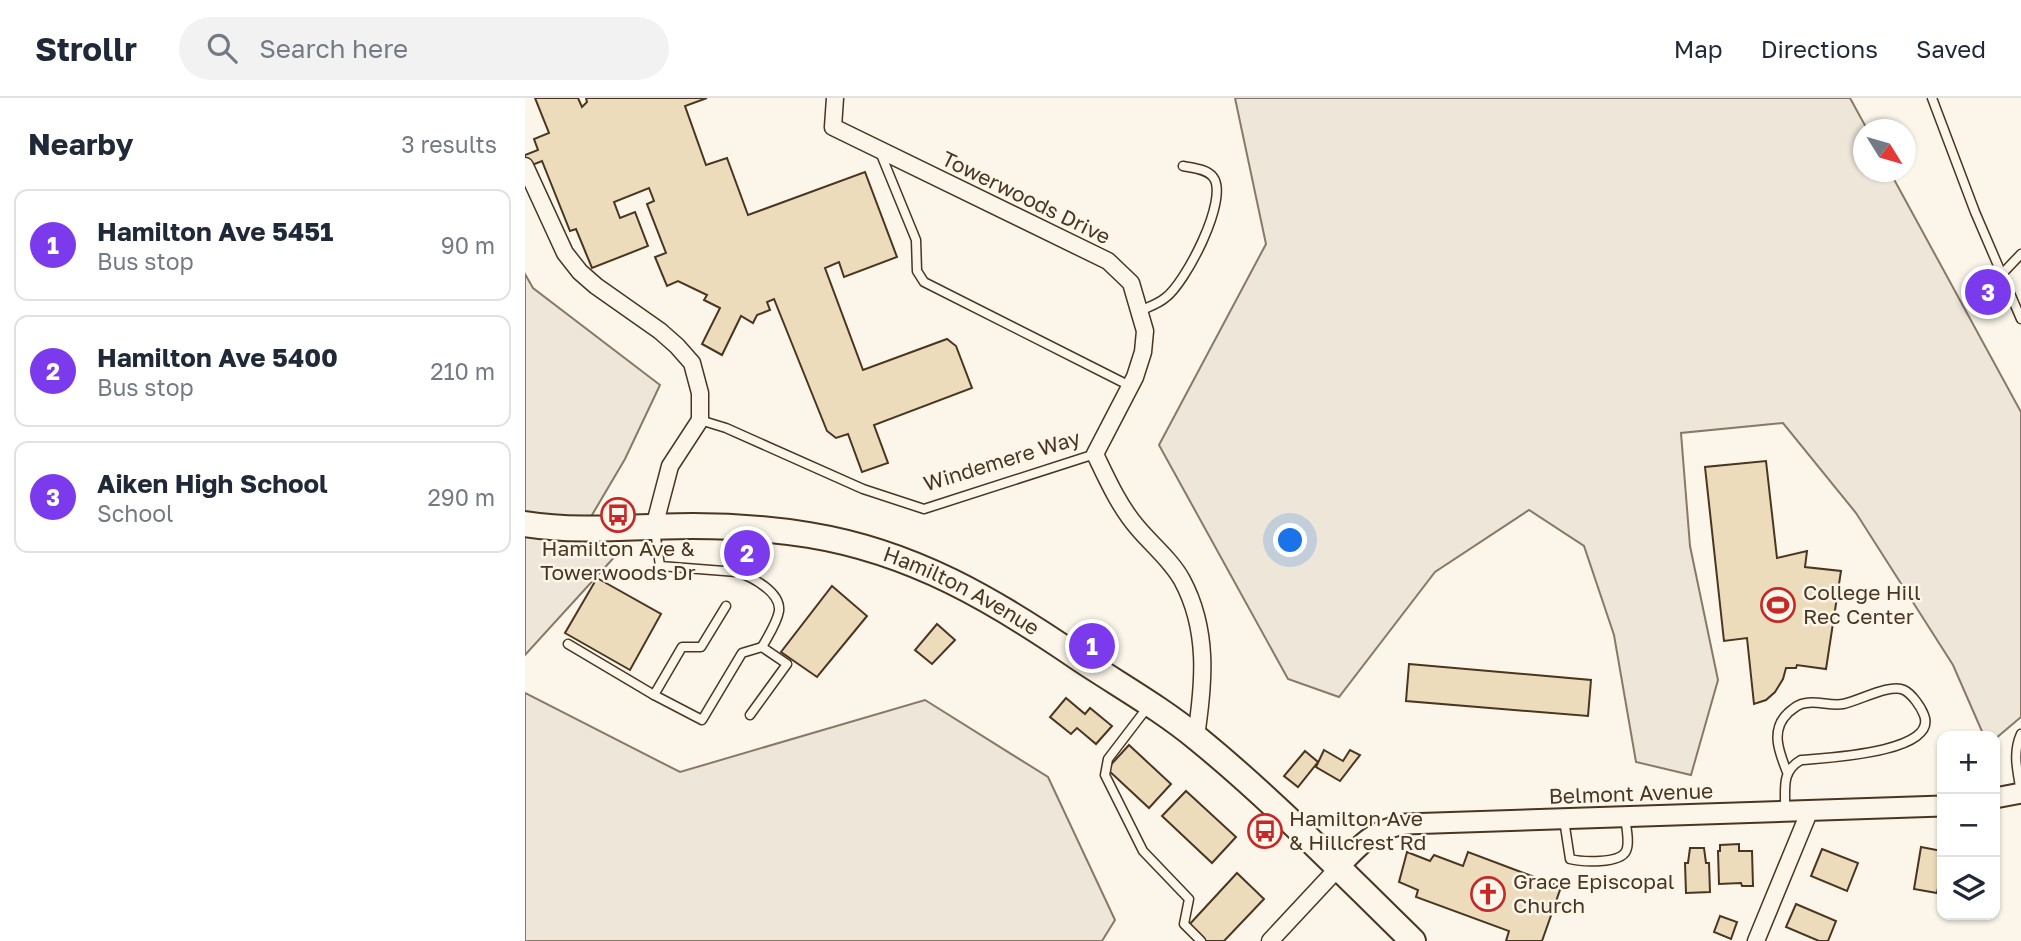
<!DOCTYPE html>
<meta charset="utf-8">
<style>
:root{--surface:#fff;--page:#f2f2f3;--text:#1f2937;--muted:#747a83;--line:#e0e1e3;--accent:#7c3aed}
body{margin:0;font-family:"Golos Text",sans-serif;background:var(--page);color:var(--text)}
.controls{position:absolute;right:21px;bottom:21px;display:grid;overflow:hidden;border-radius:14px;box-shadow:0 2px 5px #0004}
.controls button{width:63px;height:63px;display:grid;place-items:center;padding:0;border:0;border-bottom:2px solid var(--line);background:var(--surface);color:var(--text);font:35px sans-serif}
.compass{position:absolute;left:1328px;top:21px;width:63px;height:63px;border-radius:50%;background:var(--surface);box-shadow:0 2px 5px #0004;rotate:127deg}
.you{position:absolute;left:766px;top:443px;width:24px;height:24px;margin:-18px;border:5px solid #fff;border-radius:50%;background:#1a73e8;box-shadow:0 0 0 10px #1a73e833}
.badge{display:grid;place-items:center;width:46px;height:46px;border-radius:50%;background:var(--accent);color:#fff;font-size:23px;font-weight:700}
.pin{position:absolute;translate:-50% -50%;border:4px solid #fff;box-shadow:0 2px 7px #0006}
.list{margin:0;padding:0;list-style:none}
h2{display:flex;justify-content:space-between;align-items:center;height:91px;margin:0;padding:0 28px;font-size:30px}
h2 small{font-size:23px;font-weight:400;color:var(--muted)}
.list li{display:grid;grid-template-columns:46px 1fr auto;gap:21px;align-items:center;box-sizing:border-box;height:112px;margin:0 14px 14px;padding:0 14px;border:2px solid var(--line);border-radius:14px}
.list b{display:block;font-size:26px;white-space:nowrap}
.list p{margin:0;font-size:23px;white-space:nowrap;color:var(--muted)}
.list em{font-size:23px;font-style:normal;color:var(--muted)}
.icon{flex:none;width:38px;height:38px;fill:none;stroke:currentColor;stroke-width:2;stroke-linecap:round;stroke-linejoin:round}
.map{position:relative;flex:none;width:1496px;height:843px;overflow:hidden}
header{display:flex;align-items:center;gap:42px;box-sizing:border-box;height:98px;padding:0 35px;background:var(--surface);border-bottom:2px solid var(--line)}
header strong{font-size:33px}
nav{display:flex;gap:38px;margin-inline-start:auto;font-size:24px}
.search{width:490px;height:63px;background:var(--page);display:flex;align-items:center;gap:18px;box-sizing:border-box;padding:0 24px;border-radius:38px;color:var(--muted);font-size:26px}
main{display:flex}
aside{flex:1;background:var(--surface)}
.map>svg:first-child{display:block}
</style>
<header>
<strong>Strollr</strong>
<div class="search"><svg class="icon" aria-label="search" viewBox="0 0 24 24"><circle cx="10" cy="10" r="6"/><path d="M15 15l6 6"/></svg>Search here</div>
<nav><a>Map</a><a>Directions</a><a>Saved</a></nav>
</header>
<main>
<aside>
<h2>Nearby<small>3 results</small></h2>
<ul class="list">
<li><span class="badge">1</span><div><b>Hamilton Ave 5451</b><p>Bus stop</p></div><em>90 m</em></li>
<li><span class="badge">2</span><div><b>Hamilton Ave 5400</b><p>Bus stop</p></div><em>210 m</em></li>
<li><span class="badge">3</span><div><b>Aiken High School</b><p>School</p></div><em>290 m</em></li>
</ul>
</aside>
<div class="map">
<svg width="1496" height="843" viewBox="0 0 1496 843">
<rect width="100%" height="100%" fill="#fbf6e9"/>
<g fill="#ede6d9" stroke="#887966" stroke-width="2">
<polygon points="710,0 1325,0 1342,31 1338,32 1338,74 1365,74 1496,314 1496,619 1470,641 1470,638 1459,638 1428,567 1331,415 1258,325 1156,335 1165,448 1193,582 1166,677 1111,664 1089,537 1059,448 1004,412 910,474 814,599 763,581 634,347 741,146"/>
<polygon points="0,176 8,190 135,287 100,361 44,456 93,455 0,557"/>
<polygon points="0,595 155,674 400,602 523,679 590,822 577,843 0,843"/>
</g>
<g fill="#ecdcbc" stroke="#4a3520" stroke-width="2">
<polygon points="10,0 53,0 57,9 62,4 61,0 182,0 160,8 181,67 202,60 223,117 340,74 372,159 319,179 314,164 300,170 338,272 422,241 431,248 447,290 349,327 363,365 337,374 323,336 311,340 302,333 249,201 242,204 245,212 232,217 228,225 216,218 197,257 177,246 195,210 179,202 182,197 153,183 142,188 130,159 141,155 122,106 129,103 124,90 89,104 95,120 110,114 123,148 67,170 51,131 45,133 17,63 2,69 0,65 0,57 13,52 9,41 24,35"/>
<polygon points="1241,363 1252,460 1282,453 1280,469 1316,473 1301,571 1272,567 1271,570 1261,570 1258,581 1250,594 1241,602 1229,606 1222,540 1199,543 1180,369"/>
<polygon points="72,480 136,516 105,572 40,535"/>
<polygon points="307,488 342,518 292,579 256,554"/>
<polygon points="412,526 430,542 407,566 390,552"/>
<polygon points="884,566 1066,582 1063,618 881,603"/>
<polygon points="541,600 560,616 565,610 587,628 571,646 552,630 546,636 525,619"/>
<polygon points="604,647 646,686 624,710 582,671"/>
<polygon points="799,652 818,663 825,652 835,657 815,683 791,669"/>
<polygon points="780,653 793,664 773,689 759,678"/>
<polygon points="661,693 711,739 687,765 637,718"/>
<polygon points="1214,746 1214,753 1227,753 1228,788 1217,788 1216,785 1194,786 1193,753 1195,753 1195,747"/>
<polygon points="1396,749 1417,753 1417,785 1414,785 1412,795 1389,791"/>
<polygon points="1165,750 1179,750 1181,765 1184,765 1185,794 1161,795 1160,765 1163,765"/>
<polygon points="1297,751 1333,765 1322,793 1286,778"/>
<polygon points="882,754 905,763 909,757 938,768 943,754 1036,789 1017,843 981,843 984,833 891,799 893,792 874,784"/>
<polygon points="712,775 739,801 699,843 679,843 663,828"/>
<polygon points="1271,806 1311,823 1303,843 1294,843 1261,829"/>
<polygon points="1195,818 1212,824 1206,841 1189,834"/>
</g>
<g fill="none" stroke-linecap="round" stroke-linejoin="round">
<g stroke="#4a3520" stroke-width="11">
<g id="service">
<polyline points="1407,0 1450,114 1496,221"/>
<polyline points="355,54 391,142 392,173 399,184 605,288"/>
<polyline points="1476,177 1496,156"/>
<path d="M615,213c8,-4 18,-7 25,-13 20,-14 65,-100 48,-121 -6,-8 -20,-9 -30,-11"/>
<polyline points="175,322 201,330 338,391 399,411 570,356"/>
<path d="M43,546l86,51 48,25 40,-67 20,-6c6,-11 15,-24 17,-36 2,-19 -27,-34 -42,-39l-77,-6 -5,-36"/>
<polyline points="129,597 157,549 176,549 201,508"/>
<polyline points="622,610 583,661 580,677 618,753 664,801 659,826 676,843"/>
<polyline points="225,617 262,566 237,549"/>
<path d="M1496,695c-3,-21 -9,-39 0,-59"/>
<path d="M1260,713c1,-21 -5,-39 16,-51 22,-2 138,-7 123,-45 -3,-8 -12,-21 -20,-25 -14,-7 -45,11 -61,14 -12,2 -25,-3 -37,-1 -8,1 -12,5 -18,10 -18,17 -9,39 -1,59"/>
<path d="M1039,722l6,39c12,3 50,5 56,-8 4,-8 0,-25 -1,-34"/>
</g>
</g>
<g stroke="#4a3520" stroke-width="19">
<g id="minor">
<path d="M310,0l-2,29 275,134 23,22 14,48 -2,21 -8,25 -40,77c12,25 24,52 42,73 15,18 34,33 45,53 27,50 22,103 14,156"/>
<polyline points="0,68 40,155 55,174 71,188 135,233 152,248 167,265 175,295 175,322 145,368 129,429"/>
<polyline points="745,843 813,770"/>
<polyline points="1231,843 1285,712"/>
</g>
</g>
<g stroke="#4a3520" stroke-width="23">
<g id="tertiary">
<polyline points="1470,700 1496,695"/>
<path d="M813,770c22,-23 34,-38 67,-44l537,-18"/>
</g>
</g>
<g stroke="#4a3520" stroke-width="28">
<g id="primary">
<path id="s1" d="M0,426c56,9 112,2 168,2 39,0 78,3 116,9 104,17 185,65 271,124 39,26 82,50 118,80 76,62 145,134 215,202"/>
</g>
</g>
<use href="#service" stroke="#fbf6e9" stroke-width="8"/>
<use href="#minor" stroke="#fbf6e9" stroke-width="16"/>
<use href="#tertiary" stroke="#fbf6e9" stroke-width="19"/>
<use href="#primary" stroke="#fbf6e9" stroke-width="24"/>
</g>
<defs>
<g id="bus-ring" transform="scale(1.75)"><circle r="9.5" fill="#fbf6e9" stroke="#c62828" stroke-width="1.5"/><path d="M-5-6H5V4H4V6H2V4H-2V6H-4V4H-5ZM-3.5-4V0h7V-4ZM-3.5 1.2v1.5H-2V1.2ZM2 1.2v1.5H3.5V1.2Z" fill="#c62828"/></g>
<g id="stadium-ring" transform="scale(1.75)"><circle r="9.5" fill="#fbf6e9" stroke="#c62828" stroke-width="1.5"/><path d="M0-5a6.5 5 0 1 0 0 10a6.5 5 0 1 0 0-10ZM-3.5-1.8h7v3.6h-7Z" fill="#c62828"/></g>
<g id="church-ring" transform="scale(1.75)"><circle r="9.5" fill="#fbf6e9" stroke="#c62828" stroke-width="1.5"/><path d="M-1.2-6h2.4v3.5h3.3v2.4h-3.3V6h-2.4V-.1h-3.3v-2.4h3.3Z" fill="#c62828"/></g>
</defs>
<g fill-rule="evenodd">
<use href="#bus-ring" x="93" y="417"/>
<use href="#stadium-ring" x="1253" y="507"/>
<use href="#bus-ring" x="740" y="733"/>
<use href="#church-ring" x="963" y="796"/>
</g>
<g text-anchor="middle" stroke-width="5" stroke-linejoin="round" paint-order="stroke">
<g font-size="21" fill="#4a3520" stroke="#fbf6e9">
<text transform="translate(501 100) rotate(26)" y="7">Towerwoods Drive</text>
<text transform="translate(477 363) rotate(-17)" y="7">Windemere Way</text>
<text dy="7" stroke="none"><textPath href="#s1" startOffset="448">Hamilton Avenue</textPath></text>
<text transform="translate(1106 696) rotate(-2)" y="7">Belmont Avenue</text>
</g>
<g font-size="21" fill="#4a3520" stroke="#fbf6e9" text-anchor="start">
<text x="93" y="458" text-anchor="middle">Hamilton Ave &amp;<tspan x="93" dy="24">Towerwoods Dr</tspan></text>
<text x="1278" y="502">College Hill<tspan x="1278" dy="24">Rec Center</tspan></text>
<text x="764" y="728">Hamilton Ave<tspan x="764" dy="24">&amp; Hillcrest Rd</tspan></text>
<text x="988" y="791">Grace Episcopal<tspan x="988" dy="24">Church</tspan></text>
</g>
</g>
</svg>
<div class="controls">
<button>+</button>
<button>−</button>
<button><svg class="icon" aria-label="layers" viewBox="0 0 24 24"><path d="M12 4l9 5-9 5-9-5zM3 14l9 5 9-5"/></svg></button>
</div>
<svg class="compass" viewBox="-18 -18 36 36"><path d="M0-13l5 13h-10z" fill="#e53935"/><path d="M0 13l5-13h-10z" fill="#747a83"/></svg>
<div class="you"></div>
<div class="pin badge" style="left:567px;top:548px">1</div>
<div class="pin badge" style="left:222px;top:455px">2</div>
<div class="pin badge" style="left:1463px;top:194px">3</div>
</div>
</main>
